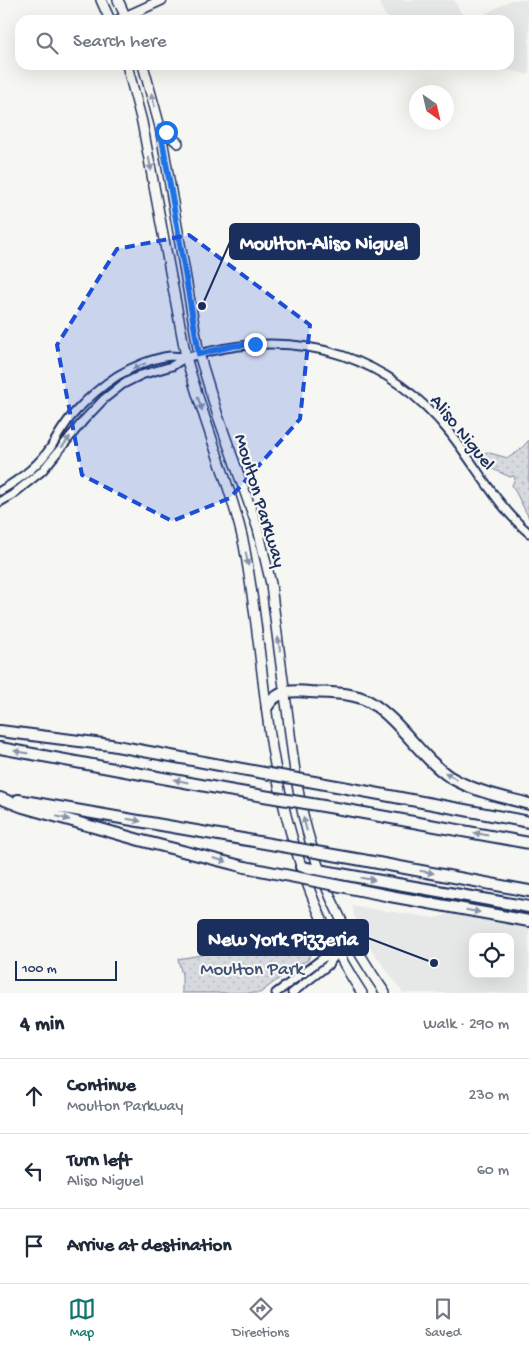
<!DOCTYPE html>
<meta charset="utf-8">
<style>
:root{--surface:#fff;--page:#f6f6f7;--text:#1f2937;--muted:#747a83;--line:#e0e1e3;--accent:#0f766e}
body{margin:0;font-family:"Gochi Hand",sans-serif;background:var(--page);color:var(--text)}
.controls{position:absolute;right:15px;bottom:15px;display:grid;overflow:hidden;border-radius:10px;box-shadow:0 5px 20px #0002}
.controls button{width:45px;height:45px;display:grid;place-items:center;padding:0;border:0;border-bottom:1px solid var(--line);background:var(--surface);color:var(--text);font:25px sans-serif}
.compass{position:absolute;left:409px;top:85px;width:45px;height:45px;border-radius:50%;background:var(--surface);box-shadow:0 5px 20px #0002;rotate:146deg}
.scale{position:absolute;left:15px;bottom:12px;width:102px;box-sizing:border-box;padding-left:5px;border:2px solid #1b2f5e;border-top:0;font-size:14px;line-height:18px;white-space:nowrap;color:#1b2f5e;-webkit-text-stroke:4px #f6f6f2;paint-order:stroke}
.stop{position:absolute;width:15px;height:15px;margin:-11px;border:4px solid #1a73e8;border-radius:50%;background:#fff}
.stop.end{background:#1a73e8;border-color:#fff;box-shadow:0 1px 5px #0008}
.list{margin:0;padding:0;list-style:none}
h2{display:flex;justify-content:space-between;align-items:center;height:65px;margin:0;padding:0 20px;font-size:21px}
h2 small{font-size:16px;font-weight:400;color:var(--muted)}
.list li{display:grid;grid-template-columns:32px 1fr auto;gap:15px;align-items:center;box-sizing:border-box;height:75px;padding:0 20px;border-top:1px solid var(--line)}
.list b{display:block;font-size:19px;white-space:nowrap}
.list p{margin:0;font-size:16px;white-space:nowrap;color:var(--muted)}
.list em{font-size:16px;font-style:normal;color:var(--muted)}
.icon{flex:none;width:28px;height:28px;fill:none;stroke:currentColor;stroke-width:2;stroke-linecap:round;stroke-linejoin:round}
.map{position:relative;flex:none;width:529px;height:993px;overflow:hidden}
.search{position:absolute;background:var(--surface);box-shadow:0 5px 20px #0002;left:15px;right:15px;top:15px;height:55px;display:flex;align-items:center;gap:12px;box-sizing:border-box;padding:0 18px;border-radius:15px;color:var(--muted);font-size:19px}
.sheet{height:290px;background:var(--surface)}
nav{display:flex;justify-content:space-around;align-items:center;box-sizing:border-box;height:70px;border-top:1px solid var(--line);background:var(--surface);font-size:14px;color:var(--muted)}
nav a{display:grid;justify-items:center;gap:2px}
nav .on{color:var(--accent)}
.map>svg:first-child{display:block}
</style>
<div class="map">
<svg width="529" height="993" viewBox="0 0 529 993">
<defs>
<pattern id="park-dots" width="8" height="8" patternUnits="userSpaceOnUse" patternTransform="scale(1.25)"><rect width="8" height="8" fill="#d6d9dd"/><path d="M2 2h.1M6 6h.1" fill="none" stroke="#b7bbc0" stroke-width="1.8" stroke-linecap="round"/></pattern>
</defs>
<rect width="100%" height="100%" fill="#f6f6f2"/>
<filter id="ink" filterUnits="userSpaceOnUse"><feTurbulence type="fractalNoise" baseFrequency=".02" numOctaves="2"/><feDisplacementMap in="SourceGraphic" scale="10" xChannelSelector="R" yChannelSelector="G"/><feConvolveMatrix kernelMatrix="1 2 1 2 8 2 1 2 1" color-interpolation-filters="sRGB"/></filter>
<g filter="url(#ink)">
<g fill="#e6e7e7" fill-rule="evenodd">
<polygon points="379,0 454,0 465,20 391,20 384,14"/>
<polygon points="511,0 529,0 529,75 487,65 509,65 509,20 474,20"/>
<path d="M353,906l81,12 17,-4 78,13v66h-126l-33,-46 -16,-31zM473,937h37v37h-37z"/>
</g>
<g fill="url(#park-dots)" stroke="#78849e">
<polygon points="529,440 529,518 512,485 515,479 514,476 510,477 482,464 478,457 486,452 508,458 519,451"/>
<polygon points="293,922 313,946 308,960 294,967 260,993 182,993 182,975 178,959 212,953 271,937"/>
</g>
<g fill="none" stroke-linecap="round" stroke-linejoin="round">
<g stroke="#1b2f5e" stroke-width="11">
<g id="minor">
<path d="M0,491c19,-11 39,-26 51,-44 8,-13 15,-26 26,-37 12,-13 25,-24 40,-34 15,-9 36,-18 53,-20 5,0 10,1 15,1 8,0 18,-4 26,-6 94,-21 178,6 239,82 27,34 46,72 79,100"/>
<polyline points="0,502 12,495 42,471 84,420 104,399 123,384 141,375 172,366 186,357"/>
<polyline points="276,993 323,958 336,953"/>
<polyline points="292,993 327,966 338,952 352,941"/>
</g>
</g>
<g stroke="#1b2f5e" stroke-width="12">
<g id="major">
<polyline points="101,0 110,20"/>
<polyline points="118,0 127,20"/>
<polyline points="118,20 162,0"/>
<path d="M127,65l15,57 44,235c11,39 24,77 37,115 8,24 16,48 21,73 12,63 17,127 26,190 13,89 42,183 92,258"/>
<path d="M143,65l17,62 39,227 19,62 40,113 13,55c5,45 11,89 17,133 5,42 10,86 23,127 16,54 42,103 74,149"/>
<polyline points="160,127 178,143"/>
</g>
</g>
<g stroke="#1b2f5e" stroke-width="14">
<g id="highway">
<path d="M267,707c10,-17 25,-17 43,-15 19,1 43,0 60,10 31,19 50,55 80,75 23,14 53,20 79,27"/>
<polyline points="0,731 111,745 225,766"/>
<polyline points="0,748 228,790"/>
<polyline points="342,787 529,822"/>
<polyline points="0,798 23,807 143,841 245,867"/>
<polyline points="18,800 242,839"/>
<polyline points="347,810 529,843"/>
<polyline points="362,860 529,891"/>
<polyline points="301,867 529,907"/>
<polyline points="390,896 529,921"/>
</g>
</g>
<use href="#minor" stroke="#f6f6f2" stroke-width="7"/>
<use href="#major" stroke="#f6f6f2" stroke-width="9"/>
<use href="#highway" stroke="#f6f6f2" stroke-width="10"/>
<g stroke="#1b2f5e" stroke-width="14" stroke-linecap="butt">
<g id="highway-bridge">
<polyline points="225,766 342,787"/>
<polyline points="228,790 347,810"/>
<polyline points="242,839 362,860"/>
<polyline points="245,867 390,896"/>
</g>
</g>
<use href="#highway-bridge" stroke="#f6f6f2" stroke-width="10"/>
</g>
<defs><path id="oneway-solid" d="M-6-.8H1V-3.2L6.5 0L1 3.2V.8H-6Z" transform="scale(1.25)"/></defs>
<g fill="#8892a8">
<use href="#oneway-solid" transform="translate(153 100) rotate(-104)"/>
<use href="#oneway-solid" transform="translate(150 164) rotate(79)"/>
<use href="#oneway-solid" transform="translate(139 366) rotate(157)"/>
<use href="#oneway-solid" transform="translate(200 404) rotate(71)"/>
<use href="#oneway-solid" transform="translate(66 442) rotate(-52)"/>
<use href="#oneway-solid" transform="translate(247 559) rotate(79)"/>
<use href="#oneway-solid" transform="translate(279 644) rotate(-98)"/>
<use href="#oneway-solid" transform="translate(21 752) rotate(-169)"/>
<use href="#oneway-solid" transform="translate(451 776) rotate(-148)"/>
<use href="#oneway-solid" transform="translate(181 781) rotate(-169)"/>
<use href="#oneway-solid" transform="translate(63 818) rotate(16)"/>
<use href="#oneway-solid" transform="translate(134 820) rotate(10)"/>
<use href="#oneway-solid" transform="translate(305 824) rotate(-105)"/>
<use href="#oneway-solid" transform="translate(481 834) rotate(-169)"/>
<use href="#oneway-solid" transform="translate(220 860) rotate(15)"/>
<use href="#oneway-solid" transform="translate(427 872) rotate(10)"/>
<use href="#oneway-solid" transform="translate(368 879) rotate(10)"/>
<use href="#oneway-solid" transform="translate(473 911) rotate(10)"/>
</g>
</g>
<g fill="none" stroke-linecap="round" stroke-linejoin="round" filter="url(#ink)">
<polyline stroke="#1a73e8" stroke-width="6" points="166,132 160,127 199,354 232,346 255,344"/>
</g>
<path fill="#1d4ed8" fill-opacity="0.2" stroke="#1d4ed8" stroke-width="4" stroke-dasharray="10 6" stroke-linejoin="round" d="M189,235l121,90 -10,94 -70,79 -58,23 -90,-46 -25,-130 60,-96z"/>
<g text-anchor="middle" stroke-width="4.5" stroke-linejoin="round" paint-order="stroke">
<g font-size="19" fill="#1b2f5e" stroke="#f6f6f2">
<text transform="translate(464 431) rotate(51)" y="7">Aliso Niguel</text>
<text transform="translate(262 500) rotate(73)" y="7">Moulton Parkway</text>
</g>
<g font-size="19" fill="#405177" stroke="#f6f6f2">
<text x="252" y="974">Moulton Park</text>
</g>
</g>
<path fill="none" stroke="#1b2f5e" stroke-width="2" d="M202 306L230 242M434 963L368 938"/>
<g fill="#1b2f5e" stroke="#f6f6f2" stroke-width="2">
<circle cx="202" cy="306" r="5"/>
<circle cx="434" cy="963" r="5"/>
</g>
<g fill="#1b2f5e" stroke="#1b2f5e" stroke-width="2">
<rect x="230" y="224" width="189" height="35" rx="5"/>
<rect x="198" y="920" width="170" height="35" rx="5"/>
</g>
<g font-size="20" text-anchor="middle" font-weight="bold" fill="#fff">
<text x="324" y="249">Moulton-Aliso Niguel</text>
<text x="283" y="945">New York Pizzeria</text>
</g>
</svg>
<div class="controls">
<button><svg class="icon" aria-label="locate" viewBox="0 0 24 24"><circle cx="12" cy="12" r="6"/><path d="M12 2v4M12 18v4M2 12h4M18 12h4"/></svg></button>
</div>
<svg class="compass" viewBox="-18 -18 36 36"><path d="M0-13l5 13h-10z" fill="#e53935"/><path d="M0 13l5-13h-10z" fill="#747a83"/></svg>
<div class="scale">100 m</div>
<div class="stop" style="left:166px;top:132px"></div>
<div class="stop end" style="left:255px;top:344px"></div>
<div class="search"><svg class="icon" aria-label="search" viewBox="0 0 24 24"><circle cx="10" cy="10" r="6"/><path d="M15 15l6 6"/></svg>Search here</div>
</div>
<section class="sheet">
<h2>4 min<small>Walk · 290 m</small></h2>
<ul class="list">
<li><svg class="icon" aria-label="ahead" viewBox="0 0 24 24"><path d="M12 20V5M6 11l6-6 6 6"/></svg><div><b>Continue</b><p>Moulton Parkway</p></div><em>230 m</em></li>
<li><svg class="icon" aria-label="left" viewBox="0 0 24 24"><path d="M17 20v-9H6M10 6l-5 5 5 5"/></svg><div><b>Turn left</b><p>Aliso Niguel</p></div><em>60 m</em></li>
<li><svg class="icon" aria-label="arrive" viewBox="0 0 24 24"><path d="M6 21V4h12l-3 4 3 4H6"/></svg><div><b>Arrive at destination</b></div></li>
</ul>
</section>
<nav>
<a class="on"><svg class="icon" aria-label="map" viewBox="0 0 24 24"><path d="M3 6l6-2 6 2 6-2v14l-6 2-6-2-6 2zM9 4v14M15 6v14"/></svg>Map</a>
<a><svg class="icon" aria-label="directions" viewBox="0 0 24 24"><path d="M12 3l9 9-9 9-9-9zM9 14v-3h6M13 9l2 2-2 2"/></svg>Directions</a>
<a><svg class="icon" aria-label="saved" viewBox="0 0 24 24"><path d="M7 4h10v16l-5-4-5 4z"/></svg>Saved</a>
</nav>
